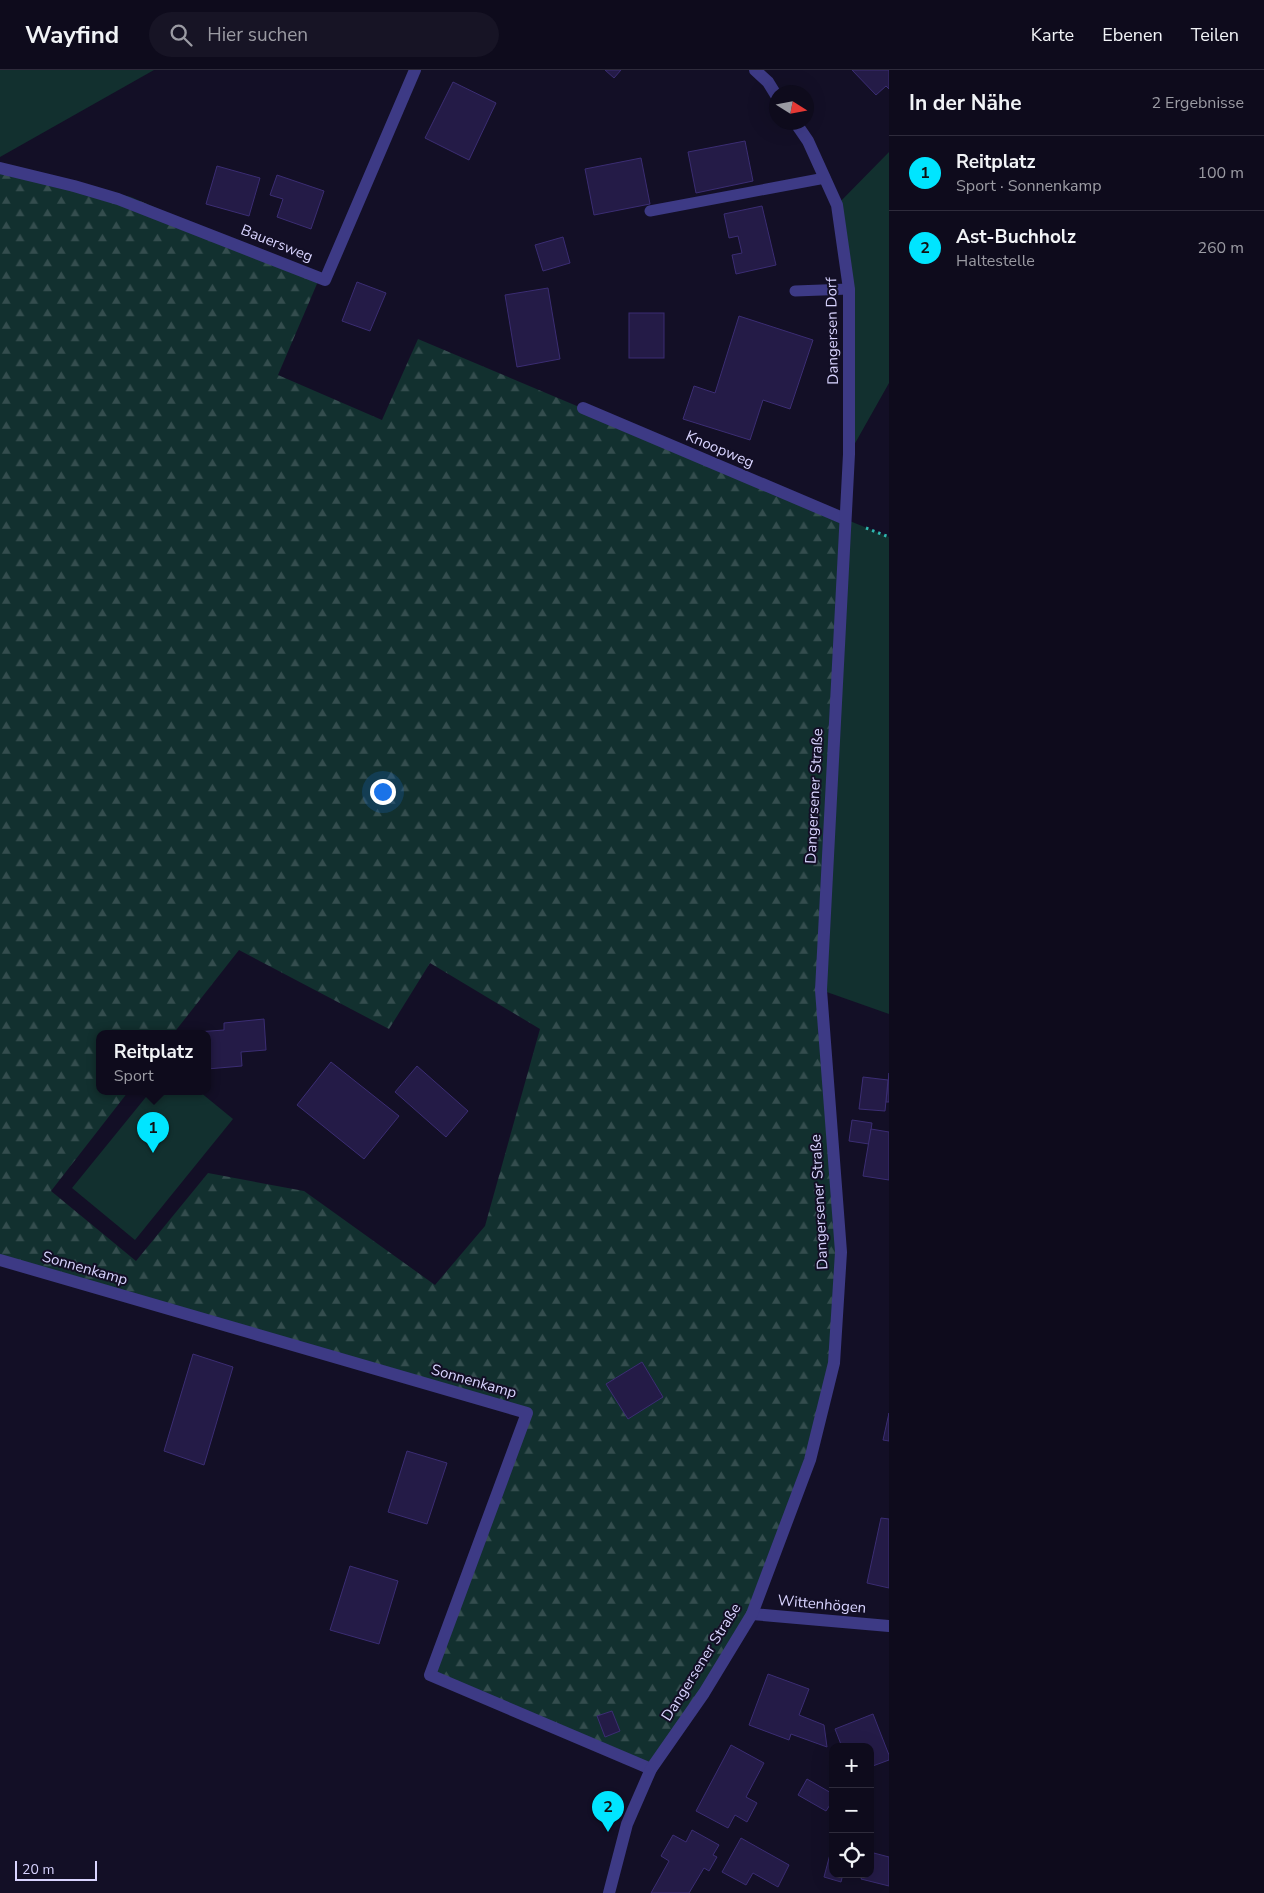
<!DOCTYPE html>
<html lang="de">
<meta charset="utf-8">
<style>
:root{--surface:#0e0b1c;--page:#171425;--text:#f1f3f6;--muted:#9b9ba3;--line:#2e2b3b;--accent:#00e5ff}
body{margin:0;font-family:"Nunito Sans",sans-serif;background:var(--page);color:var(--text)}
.controls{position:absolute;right:15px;bottom:15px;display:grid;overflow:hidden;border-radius:10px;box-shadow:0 5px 20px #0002}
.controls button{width:45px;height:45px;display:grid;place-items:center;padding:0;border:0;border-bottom:1px solid var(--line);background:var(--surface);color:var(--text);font:25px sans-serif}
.compass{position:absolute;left:769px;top:15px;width:45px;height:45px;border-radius:50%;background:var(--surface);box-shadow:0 5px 20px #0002;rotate:101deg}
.scale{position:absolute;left:15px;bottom:12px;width:82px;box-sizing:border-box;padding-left:5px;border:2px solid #d9d4ff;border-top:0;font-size:14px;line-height:18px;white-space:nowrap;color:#d9d4ff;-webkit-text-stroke:4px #130f26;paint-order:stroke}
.you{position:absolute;left:382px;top:721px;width:18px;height:18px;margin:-12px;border:4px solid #fff;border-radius:50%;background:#1a73e8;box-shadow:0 0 0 8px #1a73e833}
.badge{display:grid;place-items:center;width:32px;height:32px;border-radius:50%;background:var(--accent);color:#111;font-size:16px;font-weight:700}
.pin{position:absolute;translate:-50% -41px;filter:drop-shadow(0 1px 2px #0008)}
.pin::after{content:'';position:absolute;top:26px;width:18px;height:15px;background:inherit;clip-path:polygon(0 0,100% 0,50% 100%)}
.popup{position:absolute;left:96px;top:960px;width:115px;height:65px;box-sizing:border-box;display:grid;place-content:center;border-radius:10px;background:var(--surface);filter:drop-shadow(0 1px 4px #0005);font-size:16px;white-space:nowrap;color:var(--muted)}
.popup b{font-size:19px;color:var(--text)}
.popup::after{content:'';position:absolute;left:50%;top:100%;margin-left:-10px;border:10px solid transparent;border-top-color:var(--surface)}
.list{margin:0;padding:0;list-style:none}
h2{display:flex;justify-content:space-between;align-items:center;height:65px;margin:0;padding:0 20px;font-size:21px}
h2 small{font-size:16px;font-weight:400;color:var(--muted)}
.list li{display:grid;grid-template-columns:32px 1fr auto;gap:15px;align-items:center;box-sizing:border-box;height:75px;padding:0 20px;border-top:1px solid var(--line)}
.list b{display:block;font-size:19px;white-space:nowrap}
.list p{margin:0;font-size:16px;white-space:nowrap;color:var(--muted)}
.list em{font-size:16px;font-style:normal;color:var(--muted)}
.icon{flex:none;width:28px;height:28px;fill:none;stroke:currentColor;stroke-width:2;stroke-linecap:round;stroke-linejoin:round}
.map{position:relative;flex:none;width:889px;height:1823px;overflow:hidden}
header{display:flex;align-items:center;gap:30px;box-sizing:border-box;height:70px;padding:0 25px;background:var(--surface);border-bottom:1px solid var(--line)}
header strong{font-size:24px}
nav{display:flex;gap:28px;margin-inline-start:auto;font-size:18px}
.search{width:350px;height:45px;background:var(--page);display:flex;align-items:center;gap:12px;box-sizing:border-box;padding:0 18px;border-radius:28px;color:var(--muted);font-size:19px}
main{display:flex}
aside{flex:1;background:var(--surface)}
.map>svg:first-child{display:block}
</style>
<header>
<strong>Wayfind</strong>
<div class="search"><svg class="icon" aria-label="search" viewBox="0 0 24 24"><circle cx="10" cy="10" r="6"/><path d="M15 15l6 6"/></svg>Hier suchen</div>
<nav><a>Karte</a><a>Ebenen</a><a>Teilen</a></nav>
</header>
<main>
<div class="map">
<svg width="889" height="1823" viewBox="0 0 889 1823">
<defs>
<pattern id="forest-firs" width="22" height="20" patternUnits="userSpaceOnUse" patternTransform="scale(1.25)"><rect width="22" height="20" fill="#12302f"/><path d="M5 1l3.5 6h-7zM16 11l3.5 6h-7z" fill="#344d4e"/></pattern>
</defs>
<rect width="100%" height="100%" fill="#130f26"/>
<g fill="#12302f">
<polygon points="0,0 154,0 0,87"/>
<polygon points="889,82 889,313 849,384 849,219 837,135"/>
<polygon points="845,449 889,467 889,944 821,920"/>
<polygon points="150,1022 200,1022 233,1049 135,1170 72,1118"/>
</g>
<path fill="url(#forest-firs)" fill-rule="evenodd" d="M0,95l131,32 188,82 -41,96 104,45 36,-81 427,180 -24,471 20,262 -7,111 -24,97 -58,154 -101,155 -221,-94 97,-262 -527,-153zM239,880l150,79 41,-66 110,66 -55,197 -50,59 -131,-94 -96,-18 -72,88 -85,-70 77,-99h-29v-58h74z"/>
<g fill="#241b47" stroke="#3b2d73">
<polygon points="605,0 621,0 614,8"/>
<polygon points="852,0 889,0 889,19 886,16 876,25"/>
<polygon points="453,12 496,33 469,90 425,68"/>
<polygon points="745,71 753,111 696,123 688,82"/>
<polygon points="641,88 650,134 594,145 585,99"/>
<polygon points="217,96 260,108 249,146 206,134"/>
<polygon points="277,105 324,121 311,159 277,147 283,129 270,125"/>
<polygon points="762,136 776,195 736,204 732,185 742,183 738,166 729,168 724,144"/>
<polygon points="563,167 570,193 543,201 535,175"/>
<polygon points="357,212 386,223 370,261 342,251"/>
<polygon points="548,218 560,289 517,297 505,225"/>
<rect x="629" y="243" width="35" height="45"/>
<polygon points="739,246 813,270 790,339 763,330 750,370 683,349 694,316 715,323"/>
<polygon points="264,949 266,980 241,982 242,996 207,999 207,964 197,964 197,962 224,960 224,953"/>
<polygon points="331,992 399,1046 364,1089 297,1035"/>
<polygon points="417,996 468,1041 446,1067 395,1022"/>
<polygon points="889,1003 889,1032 886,1032"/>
<polygon points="863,1007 888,1010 885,1041 859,1039"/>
<polygon points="852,1050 872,1053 869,1074 849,1071"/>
<polygon points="871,1059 889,1062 889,1110 863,1106"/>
<polygon points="193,1284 233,1297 204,1395 164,1381"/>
<polygon points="642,1292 663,1327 628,1349 606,1314"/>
<polygon points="889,1343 889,1371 883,1370"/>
<polygon points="407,1381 447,1393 427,1454 388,1442"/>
<polygon points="881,1448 889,1449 889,1518 867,1513"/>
<polygon points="350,1496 398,1511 379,1574 330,1560"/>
<polygon points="768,1604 809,1619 799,1645 824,1655 827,1677 791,1664 789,1670 749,1655"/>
<polygon points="612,1641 620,1661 605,1667 597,1646"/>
<polygon points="873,1644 889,1685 889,1690 870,1697 870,1677 842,1677 835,1659"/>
<polygon points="731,1675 764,1693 746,1727 757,1733 747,1752 735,1745 728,1758 696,1741"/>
<polygon points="807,1709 833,1724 833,1730 826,1741 798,1725"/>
<polygon points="692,1760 719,1775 713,1785 717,1787 709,1801 704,1798 689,1823 651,1823 669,1791 661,1786 673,1765 686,1772"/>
<polygon points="741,1768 789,1795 778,1817 753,1803 746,1815 722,1802"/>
<polygon points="833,1773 833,1804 843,1804 841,1812 824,1807"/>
<polygon points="870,1782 889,1787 889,1816 861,1809 863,1804 870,1804"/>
</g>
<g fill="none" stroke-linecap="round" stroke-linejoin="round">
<polyline stroke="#2fb8b0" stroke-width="3" stroke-dasharray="2.5 4" stroke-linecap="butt" points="866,458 889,467"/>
<g stroke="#3d3a85" stroke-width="11">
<polyline points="650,141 825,108"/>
<polyline points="795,221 849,219"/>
</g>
<g stroke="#3d3a85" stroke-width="12">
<polyline points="755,0 768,12 776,25"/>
<polyline points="0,98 74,116 118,129 325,210 415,0"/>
<polyline points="583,338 845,449"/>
<polyline points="0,1190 527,1343 430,1605 651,1699"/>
<polyline points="752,1544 889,1556"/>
<polyline points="609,1823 627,1754 651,1699 704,1623 752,1544 810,1390 834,1293 841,1182 821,920 849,384 849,219 837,135 808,71 795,52"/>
</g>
</g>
<g text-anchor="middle" stroke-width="4" stroke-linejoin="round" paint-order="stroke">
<g font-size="15" fill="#d9d4ff" stroke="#130f26">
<text transform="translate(277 173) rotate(22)" y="5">Bauersweg</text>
<text transform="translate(832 261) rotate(-91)" y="5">Dangersen Dorf</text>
<text transform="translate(720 379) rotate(23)" y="5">Knoopweg</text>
<text transform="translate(814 726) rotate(-87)" y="5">Dangersener Straße</text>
<text transform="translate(819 1132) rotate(-93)" y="5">Dangersener Straße</text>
<text transform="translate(85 1198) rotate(16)" y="5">Sonnenkamp</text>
<text transform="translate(474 1311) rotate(16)" y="5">Sonnenkamp</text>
<text transform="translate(822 1534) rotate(5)" y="5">Wittenhögen</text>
<text transform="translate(701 1592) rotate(-58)" y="5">Dangersener Straße</text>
</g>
</g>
</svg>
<div class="controls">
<button>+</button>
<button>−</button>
<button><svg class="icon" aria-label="locate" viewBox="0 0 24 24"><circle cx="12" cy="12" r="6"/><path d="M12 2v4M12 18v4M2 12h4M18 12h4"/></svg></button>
</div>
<svg class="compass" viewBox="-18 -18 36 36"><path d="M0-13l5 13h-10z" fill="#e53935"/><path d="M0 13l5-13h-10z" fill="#9b9ba3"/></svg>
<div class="scale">20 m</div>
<div class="you"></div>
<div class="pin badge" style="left:153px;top:1083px">1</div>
<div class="popup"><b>Reitplatz</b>Sport</div>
<div class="pin badge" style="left:608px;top:1762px">2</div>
</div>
<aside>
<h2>In der Nähe<small>2 Ergebnisse</small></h2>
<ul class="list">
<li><span class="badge">1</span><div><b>Reitplatz</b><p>Sport · Sonnenkamp</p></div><em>100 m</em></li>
<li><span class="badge">2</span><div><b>Ast-Buchholz</b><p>Haltestelle</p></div><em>260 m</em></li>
</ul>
</aside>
</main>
